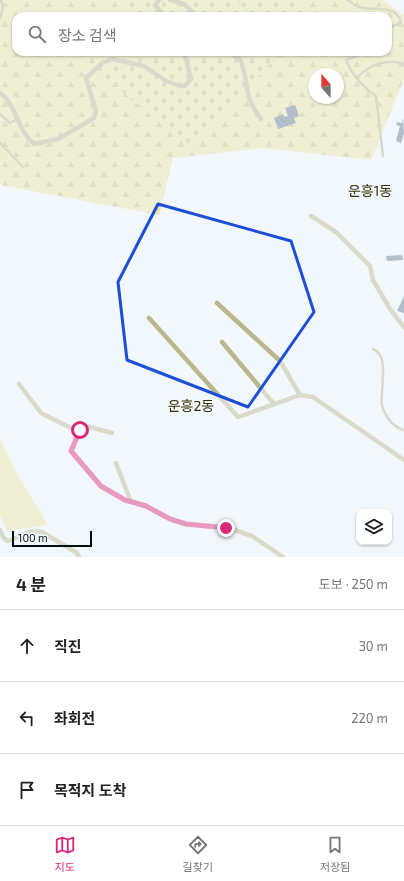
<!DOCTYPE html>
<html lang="ko">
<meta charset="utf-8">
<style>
:root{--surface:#fff;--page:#f2f2f2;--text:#222;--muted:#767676;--line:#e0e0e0;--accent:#db2777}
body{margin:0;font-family:"Exo 2","Noto Sans KR",sans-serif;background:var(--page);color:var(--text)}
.controls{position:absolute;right:12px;bottom:12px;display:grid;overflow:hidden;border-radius:8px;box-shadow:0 1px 3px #0004}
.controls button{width:36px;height:36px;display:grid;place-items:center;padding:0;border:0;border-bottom:1px solid var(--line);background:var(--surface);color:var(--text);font:20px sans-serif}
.compass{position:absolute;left:308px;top:68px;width:36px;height:36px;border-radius:50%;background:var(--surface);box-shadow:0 1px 3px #0004;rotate:339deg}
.scale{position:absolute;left:12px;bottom:10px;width:80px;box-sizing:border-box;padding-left:4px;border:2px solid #050d15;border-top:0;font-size:11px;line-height:14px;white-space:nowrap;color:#050d15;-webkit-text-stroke:3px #f2f7fc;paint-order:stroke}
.stop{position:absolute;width:12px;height:12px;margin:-9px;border:3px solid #db2777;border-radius:50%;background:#fff}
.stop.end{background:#db2777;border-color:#fff;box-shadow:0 1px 4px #0008}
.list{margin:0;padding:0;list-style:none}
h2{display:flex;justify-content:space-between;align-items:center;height:52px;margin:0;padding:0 16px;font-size:17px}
h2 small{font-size:13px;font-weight:400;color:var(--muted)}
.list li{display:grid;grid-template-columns:26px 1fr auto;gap:12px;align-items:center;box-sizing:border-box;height:72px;padding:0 16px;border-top:1px solid var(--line)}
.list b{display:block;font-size:15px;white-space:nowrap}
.list em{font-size:13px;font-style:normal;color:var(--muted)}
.icon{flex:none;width:22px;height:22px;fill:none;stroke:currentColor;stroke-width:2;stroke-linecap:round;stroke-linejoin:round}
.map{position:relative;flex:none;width:404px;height:557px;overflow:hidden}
.search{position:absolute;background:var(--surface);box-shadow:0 1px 3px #0004;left:12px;right:12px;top:12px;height:44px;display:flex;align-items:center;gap:10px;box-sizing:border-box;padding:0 14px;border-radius:12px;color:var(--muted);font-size:15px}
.sheet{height:268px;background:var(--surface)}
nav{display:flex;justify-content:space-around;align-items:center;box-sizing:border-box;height:56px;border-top:1px solid var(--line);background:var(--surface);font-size:11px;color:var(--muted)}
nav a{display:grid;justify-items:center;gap:2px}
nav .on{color:var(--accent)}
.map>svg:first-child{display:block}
</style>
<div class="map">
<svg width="404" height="557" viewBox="0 0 404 557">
<defs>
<pattern id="forest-firs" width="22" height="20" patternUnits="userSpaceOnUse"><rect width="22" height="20" fill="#ece5a4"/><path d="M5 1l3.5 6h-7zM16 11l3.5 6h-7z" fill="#c9c38c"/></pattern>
<pattern id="cemetery-stones" width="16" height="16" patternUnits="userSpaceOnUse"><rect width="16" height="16" fill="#ece5a4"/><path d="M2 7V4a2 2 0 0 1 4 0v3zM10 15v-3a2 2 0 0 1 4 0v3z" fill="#c9c38c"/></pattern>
<pattern id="building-back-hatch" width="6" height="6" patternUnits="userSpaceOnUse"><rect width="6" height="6" fill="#687e94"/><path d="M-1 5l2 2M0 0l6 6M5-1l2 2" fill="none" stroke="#546678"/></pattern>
</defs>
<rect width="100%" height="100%" fill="#f2f7fc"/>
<polygon fill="#ece5a4" points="0,439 17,474 48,525 7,531 0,516"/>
<path fill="url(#forest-firs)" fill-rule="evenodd" d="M0,0h383l21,15v64l-33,81 -109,-12 -89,10 -14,57 -159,-30zM16,16h372v36h-372zM314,74h24v24h-24z"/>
<g fill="url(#cemetery-stones)">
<polygon points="123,0 289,0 317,11 313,16 127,16"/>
<polygon points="98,52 280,52 194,148 85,63"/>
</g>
<g fill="url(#building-back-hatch)">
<polygon points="295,105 299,116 294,118 296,123 278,129 274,118 283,114 284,117 288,116 285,108"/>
<polygon points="403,117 404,133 401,143 396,141 400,126 396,125 397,122 402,123"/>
<polygon points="402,255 403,260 387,261 386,256"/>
<polygon points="404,296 404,313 397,311"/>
</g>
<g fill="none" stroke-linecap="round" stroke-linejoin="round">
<polyline stroke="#a8aeb4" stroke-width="1" stroke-dasharray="3 2" stroke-linecap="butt" points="239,0 251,16"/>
<g stroke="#bab68e" stroke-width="2.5">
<path d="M348,0c3,2 7,6 11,7 15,5 35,-4 42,14l-3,3 -10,4"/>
<polyline points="0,18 3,8 1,0"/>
<path d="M367,52l-21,8c6,15 17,27 30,36l7,60"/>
<path d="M357,78c11,-13 30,-20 47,-14"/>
<polyline points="0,114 10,123 17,119"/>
<polyline points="0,143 23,167"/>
<path d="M373,349c17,5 7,42 9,56 1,7 5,12 9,17 4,4 8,7 13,8"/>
</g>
<g stroke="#bab68e" stroke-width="4.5">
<polyline points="159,0 155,5 165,16"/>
<polyline points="170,0 184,4 197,16"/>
<path d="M227,52l13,7c10,24 2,36 21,60"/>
<path d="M0,93c17,12 17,37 34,51l24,-5 36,-21 2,-6 -10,-34 16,-15 10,-4 32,7 22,15 14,5h5l6,-7 -7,-27"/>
<polyline points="311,216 336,232 370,266 373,280 390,309 404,327"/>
<polyline points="217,303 280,361 300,395"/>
<polyline points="149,318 238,417 300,395 313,397 404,460"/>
<polyline points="222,342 274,404"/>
<polyline points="19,384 41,413 71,428 80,430 86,426 112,433"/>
<polyline points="80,430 71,451 101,487 125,500 146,506 170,519 186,524 226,527 252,536 283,557"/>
<polyline points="116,463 131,502"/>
<path d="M0,530l3,7 4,4c12,-2 22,-13 35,-9l35,21 2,4"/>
</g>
</g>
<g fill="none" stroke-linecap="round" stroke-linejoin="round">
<polyline stroke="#db2777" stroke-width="5" points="80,430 71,451 101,486 125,500 146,506 170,519 186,524 226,528"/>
</g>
<path d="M0 0H404V557H0ZM158,204l133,37 23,71 -66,95 -121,-47 -9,-78z" fill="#f2f7fc" fill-opacity=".55" fill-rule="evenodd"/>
<path fill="none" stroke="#1d4ed8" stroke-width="3" stroke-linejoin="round" d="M158,204l133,37 23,71 -66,95 -121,-47 -9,-78z"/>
<g text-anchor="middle" stroke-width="3.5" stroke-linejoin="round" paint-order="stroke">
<g font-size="14" fill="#353004" stroke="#f2f7fc">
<text x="370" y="196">운흥1동</text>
<text x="191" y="411">운흥2동</text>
</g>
</g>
</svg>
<div class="controls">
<button><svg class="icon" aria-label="layers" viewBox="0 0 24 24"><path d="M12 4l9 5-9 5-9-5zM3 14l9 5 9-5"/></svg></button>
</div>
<svg class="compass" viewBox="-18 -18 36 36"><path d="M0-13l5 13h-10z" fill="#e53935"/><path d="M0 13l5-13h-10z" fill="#767676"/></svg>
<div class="scale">100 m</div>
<div class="stop" style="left:80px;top:430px"></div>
<div class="stop end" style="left:226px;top:528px"></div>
<div class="search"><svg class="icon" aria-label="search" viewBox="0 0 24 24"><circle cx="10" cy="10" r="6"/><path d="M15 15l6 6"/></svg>장소 검색</div>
</div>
<section class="sheet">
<h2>4 분<small>도보 · 250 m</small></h2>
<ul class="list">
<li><svg class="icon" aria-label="ahead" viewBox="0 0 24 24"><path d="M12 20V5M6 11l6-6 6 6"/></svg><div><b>직진</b></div><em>30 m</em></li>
<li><svg class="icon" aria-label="left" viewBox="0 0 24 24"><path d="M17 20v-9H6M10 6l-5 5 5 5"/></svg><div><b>좌회전</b></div><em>220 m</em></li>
<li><svg class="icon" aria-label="arrive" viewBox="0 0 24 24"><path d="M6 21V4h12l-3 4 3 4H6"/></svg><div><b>목적지 도착</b></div></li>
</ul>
</section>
<nav>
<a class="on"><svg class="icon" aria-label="map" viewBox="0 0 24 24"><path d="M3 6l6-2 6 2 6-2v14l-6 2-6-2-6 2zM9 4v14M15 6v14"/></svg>지도</a>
<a><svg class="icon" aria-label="directions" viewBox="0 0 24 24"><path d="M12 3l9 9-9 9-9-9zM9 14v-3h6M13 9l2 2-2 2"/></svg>길찾기</a>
<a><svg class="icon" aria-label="saved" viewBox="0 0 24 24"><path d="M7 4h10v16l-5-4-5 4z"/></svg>저장됨</a>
</nav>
